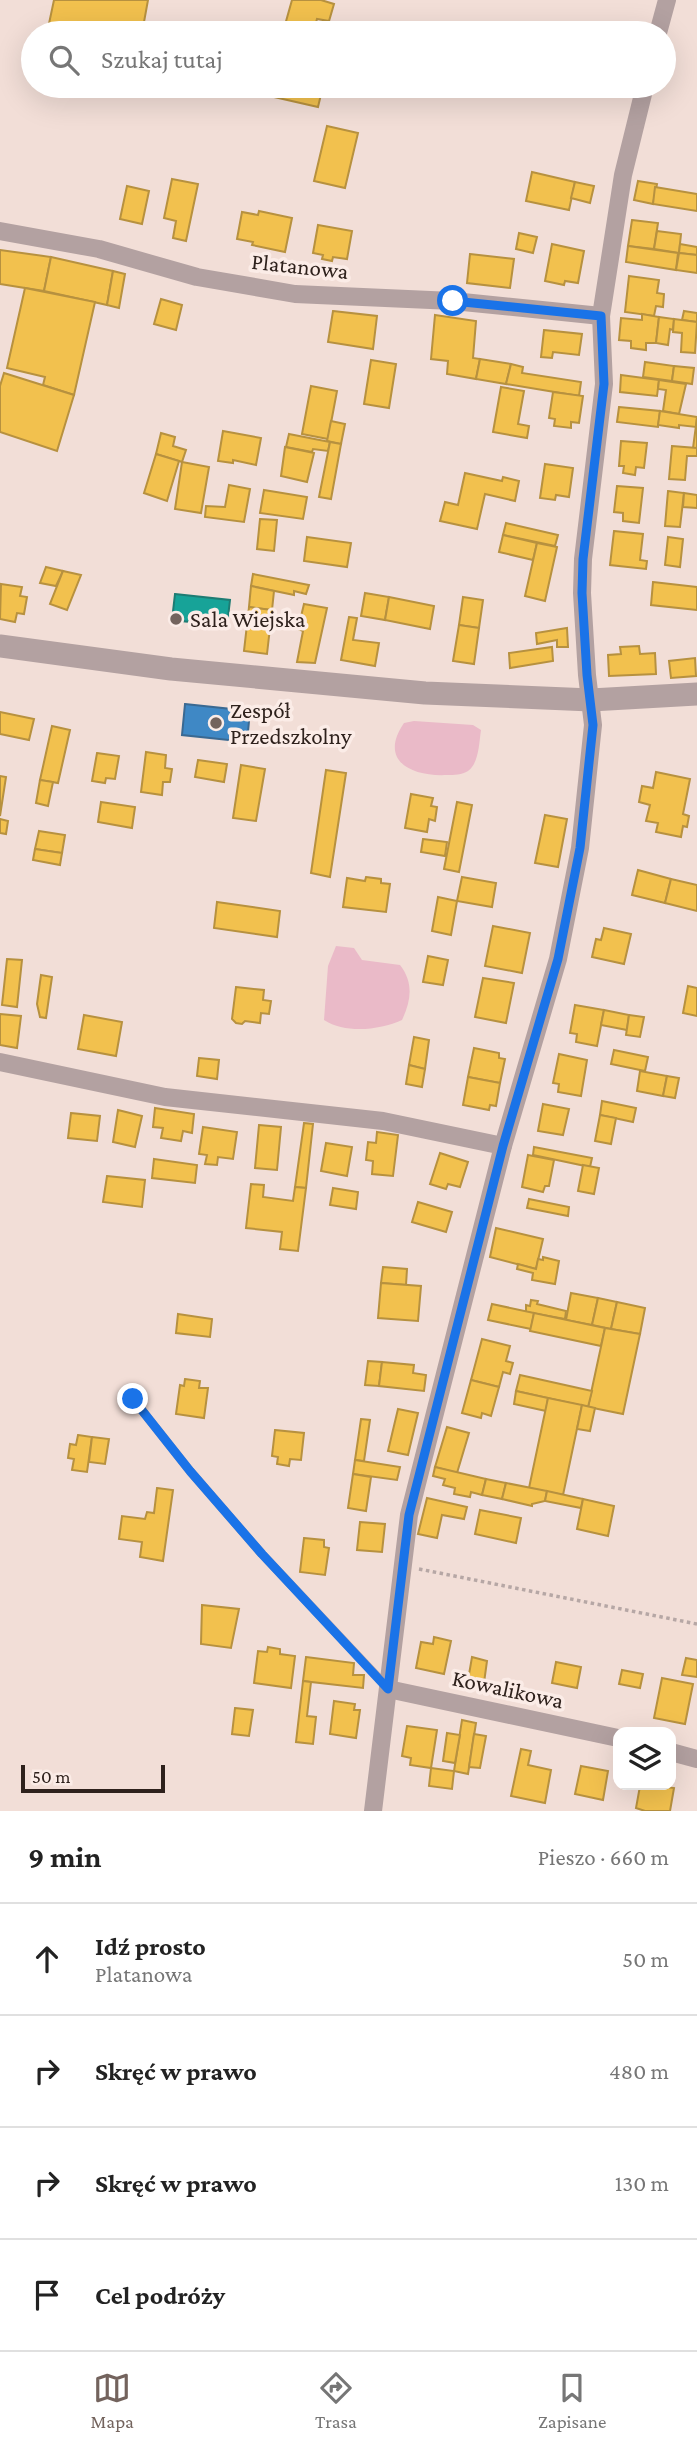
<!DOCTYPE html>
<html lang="pl">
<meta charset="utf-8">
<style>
:root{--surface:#fff;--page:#f2f2f2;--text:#222;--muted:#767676;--line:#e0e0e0;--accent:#73635d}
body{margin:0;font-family:"Crimson Pro",serif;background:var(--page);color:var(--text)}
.controls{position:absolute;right:21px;bottom:21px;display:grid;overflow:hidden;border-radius:14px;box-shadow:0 7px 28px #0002}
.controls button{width:63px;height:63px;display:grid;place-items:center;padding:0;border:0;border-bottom:2px solid var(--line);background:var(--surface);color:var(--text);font:35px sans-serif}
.scale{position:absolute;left:21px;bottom:18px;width:144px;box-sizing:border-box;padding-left:7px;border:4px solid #2e211c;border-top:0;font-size:19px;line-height:24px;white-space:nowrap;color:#2e211c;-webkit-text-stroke:5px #fbece7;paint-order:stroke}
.stop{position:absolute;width:21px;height:21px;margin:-16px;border:5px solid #1a73e8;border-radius:50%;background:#fff}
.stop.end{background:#1a73e8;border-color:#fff;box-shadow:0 2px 7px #0008}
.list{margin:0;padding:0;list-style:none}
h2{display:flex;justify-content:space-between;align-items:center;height:91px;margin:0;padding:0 28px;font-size:30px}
h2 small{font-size:23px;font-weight:400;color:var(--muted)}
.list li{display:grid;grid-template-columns:46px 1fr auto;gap:21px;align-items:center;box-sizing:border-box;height:112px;padding:0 28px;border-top:2px solid var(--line)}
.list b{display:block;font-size:26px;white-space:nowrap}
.list p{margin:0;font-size:23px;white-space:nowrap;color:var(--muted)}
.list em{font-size:23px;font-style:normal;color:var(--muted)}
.icon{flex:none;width:38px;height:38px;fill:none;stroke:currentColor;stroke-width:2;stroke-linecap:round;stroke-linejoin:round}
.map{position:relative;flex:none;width:697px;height:1811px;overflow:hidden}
.search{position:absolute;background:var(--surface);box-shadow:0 7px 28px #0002;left:21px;right:21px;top:21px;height:77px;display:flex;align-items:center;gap:18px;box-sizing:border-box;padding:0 24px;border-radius:38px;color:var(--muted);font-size:26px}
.sheet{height:539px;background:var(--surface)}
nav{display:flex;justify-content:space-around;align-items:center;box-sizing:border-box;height:98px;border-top:2px solid var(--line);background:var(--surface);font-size:19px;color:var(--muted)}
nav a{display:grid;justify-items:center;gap:4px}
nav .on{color:var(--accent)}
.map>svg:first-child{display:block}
</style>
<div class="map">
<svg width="697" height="1811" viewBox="0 0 697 1811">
<rect width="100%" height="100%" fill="#f2ded7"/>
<g fill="#eabac8">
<path d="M414,721l59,4 8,5c-2,13 -2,33 -13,41 -6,4 -14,4 -21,4 -35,2 -69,-14 -43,-52z"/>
<path d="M336,946l18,2 8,12 38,5c14,18 11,36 2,55 -22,10 -56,14 -78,0l4,-54z"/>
</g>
<g fill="#f2c14e" stroke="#b7913f" stroke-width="2">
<polygon points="54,0 148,0 142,33 47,33"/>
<polygon points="292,0 321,0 334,4 329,21 317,19 313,33 283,32"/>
<polygon points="107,86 131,86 130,90"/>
<polygon points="277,86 323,86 318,107 274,97"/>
<polygon points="327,126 358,133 345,188 314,181"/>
<polygon points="532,172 575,182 569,210 526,201"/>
<polygon points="172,179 198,184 186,241 173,238 176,221 164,218"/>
<polygon points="638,181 657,184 653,204 634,200"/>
<polygon points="575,182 594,186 590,203 571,198"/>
<polygon points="127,186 149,191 142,224 120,219"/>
<polygon points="655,187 697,194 697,211 653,204"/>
<polygon points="259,211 292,218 285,252 252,245 253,242 237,239 242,212 258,215"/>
<polygon points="632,220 658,223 654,249 628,246"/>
<polygon points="318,225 352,231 347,259 333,257 332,261 322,259 323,255 313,253"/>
<polygon points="657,231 681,234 679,253 654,249"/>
<polygon points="519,233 537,237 533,253 516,249"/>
<polygon points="552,244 584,251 578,283 565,281 564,285 545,281"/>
<polygon points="680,244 697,247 697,255 679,253"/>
<polygon points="628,246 678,253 676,270 626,262"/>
<polygon points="0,250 51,257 44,291 0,284"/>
<polygon points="679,253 697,255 697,273 676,270"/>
<polygon points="470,254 514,259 510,288 467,283"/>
<polygon points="51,257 113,271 107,305 44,291"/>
<polygon points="113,271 125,274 119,308 107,305"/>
<polygon points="629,276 659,280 657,293 664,294 663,307 656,306 654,316 625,312"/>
<polygon points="25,288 95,302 74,395 43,385 45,377 7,368"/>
<polygon points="161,299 182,305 176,330 154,324"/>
<polygon points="333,311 377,316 373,349 328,342"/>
<polygon points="684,311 697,313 697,322 682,320"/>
<polygon points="642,314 659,317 656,343 646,343 646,350 631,348 631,341 619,340 621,318 642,320"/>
<polygon points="435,315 476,321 473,358 480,359 476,379 447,374 448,361 431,359"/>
<polygon points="659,317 674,319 673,330 670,329 668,345 656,343"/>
<polygon points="674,319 697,322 695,353 681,352 682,333 673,332"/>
<polygon points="544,330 582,334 579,355 553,352 552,358 541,357"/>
<polygon points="480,359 511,364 506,384 476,379"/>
<polygon points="371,360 396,364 389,408 364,404"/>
<polygon points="645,362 674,366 672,381 643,377"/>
<polygon points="511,364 523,367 522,373 581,382 579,396 506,384"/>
<polygon points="674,366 694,368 692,384 672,381"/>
<polygon points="4,373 74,395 57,451 0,432 0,386"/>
<polygon points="621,375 659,380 657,396 620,392"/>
<polygon points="659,380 686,384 679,414 663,411 666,390 658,389"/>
<polygon points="311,386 337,391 328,439 302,434"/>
<polygon points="501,387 524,391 518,424 529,426 527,438 493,432"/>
<polygon points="553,392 583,396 579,423 571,422 571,428 554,426 555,419 549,418"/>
<polygon points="619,407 660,411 658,427 617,422"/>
<polygon points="660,411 697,417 696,427 679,425 679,428 658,425"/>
<polygon points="697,418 697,448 693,448"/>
<polygon points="331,421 345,424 341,444 327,441"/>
<polygon points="223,431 261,438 256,465 233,460 233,463 218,461"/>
<polygon points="161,433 175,437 173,446 186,450 182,462 156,454"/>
<polygon points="289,434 330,442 328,451 313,449 312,452 286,447"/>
<polygon points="621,441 647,443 644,468 636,467 635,475 623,473 624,466 619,466"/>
<polygon points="330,442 341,444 331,499 319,497"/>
<polygon points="672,446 697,448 697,456 687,456 685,480 669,479"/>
<polygon points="285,447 314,453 307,482 281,476"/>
<polygon points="156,454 179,461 167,501 144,493"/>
<polygon points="182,462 209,467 201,513 175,509"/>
<polygon points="545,464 573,468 569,497 556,495 555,500 540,498"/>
<polygon points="465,473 502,481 503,477 519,481 515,501 485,494 477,529 440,521 445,502 458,505"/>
<polygon points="229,485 250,489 244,522 205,517 206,506 225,507"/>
<polygon points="617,486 643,488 639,523 623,521 623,513 614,512"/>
<polygon points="264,490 307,497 303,519 260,513"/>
<polygon points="668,491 684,493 680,527 665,526"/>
<polygon points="684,493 697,495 697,508 683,507"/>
<polygon points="260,519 277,520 274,551 257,549"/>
<polygon points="506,523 558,535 555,546 503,535"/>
<polygon points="614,531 643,534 640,560 647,561 646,569 610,565"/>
<polygon points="503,535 537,543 533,560 499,552"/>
<polygon points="307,537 351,543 347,567 304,561"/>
<polygon points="668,537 683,539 680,567 665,565"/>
<polygon points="537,543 557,547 545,601 525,596"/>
<polygon points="46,567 63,571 56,586 40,583"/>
<polygon points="63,571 81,575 67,610 50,604"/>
<polygon points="253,574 309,585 306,594 294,591 294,595 251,586"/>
<polygon points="653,582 697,587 697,610 651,605"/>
<polygon points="1,584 22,587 20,596 27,597 24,614 17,613 15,622 0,619"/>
<polygon points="251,586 274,591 272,610 249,607"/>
<polygon points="365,593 389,597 385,620 361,616"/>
<polygon points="389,597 434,606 430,629 385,620"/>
<polygon points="463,597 483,600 479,628 459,625"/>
<polygon points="304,604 327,608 315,663 297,662 303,631 298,629"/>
<polygon points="249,607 272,610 267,654 244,651"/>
<polygon points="349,617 357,618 353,640 379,643 375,666 341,660"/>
<polygon points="459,625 479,628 474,664 453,661"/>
<polygon points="567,628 568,647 557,647 557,640 537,644 536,633"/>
<polygon points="639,646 640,654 655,653 656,674 609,676 608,655 621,654 620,647"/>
<polygon points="552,647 553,661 510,668 509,653"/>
<polygon points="695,658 696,676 671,678 669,661"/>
<polygon points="0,712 34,719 29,740 0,734"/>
<polygon points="52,726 70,730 58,783 40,780"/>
<polygon points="146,752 166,755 165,768 172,769 170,782 163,782 162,795 141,792"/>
<polygon points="97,753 119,756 115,779 106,778 105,783 92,781"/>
<polygon points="198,760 227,764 224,782 195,777"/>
<polygon points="241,765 265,769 256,821 233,818"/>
<polygon points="326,770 346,773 330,877 311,873"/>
<polygon points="656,772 690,779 683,814 689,816 687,827 683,826 681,837 656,832 658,823 646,821 650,805 639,802 642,786 653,788"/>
<polygon points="0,776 6,777 0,816"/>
<polygon points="40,780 53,782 48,806 36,803"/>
<polygon points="411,794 433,798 431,806 437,807 435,821 429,819 427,832 405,828"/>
<polygon points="101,802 135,807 132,828 98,822"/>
<polygon points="457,802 472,805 459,872 444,869"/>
<polygon points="545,815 567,819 558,867 535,863"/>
<polygon points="0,819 8,821 6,834 0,833"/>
<polygon points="39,831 65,835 62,853 35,849"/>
<polygon points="423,839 447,842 445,856 421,852"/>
<polygon points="35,849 62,853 60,865 33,860"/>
<polygon points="638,870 671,879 665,903 632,895"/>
<polygon points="366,877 381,879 381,883 390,884 386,912 343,907 347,878 365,881"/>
<polygon points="462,877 496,883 492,907 457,901"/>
<polygon points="671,879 697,885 697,911 665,903"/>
<polygon points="438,897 457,901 451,935 432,931"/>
<polygon points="217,902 280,911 277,937 214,928"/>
<polygon points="493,926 530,933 522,973 485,966"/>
<polygon points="604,928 631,934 624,964 592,957 596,939 601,940"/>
<polygon points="428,956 448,960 443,985 423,982"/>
<polygon points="7,959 22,960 17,1007 2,1005"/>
<polygon points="41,975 52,977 46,1018 40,1017 37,1004"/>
<polygon points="483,978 514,983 506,1023 475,1017"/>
<polygon points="688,986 697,988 697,1016 683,1013"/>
<polygon points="236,987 264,990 263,1000 271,1001 269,1014 261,1013 260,1023 245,1021 242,1024 236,1023 232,1019"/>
<polygon points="575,1005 604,1010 597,1046 576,1042 577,1034 570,1033"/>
<polygon points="604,1010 629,1015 627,1030 601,1025"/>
<polygon points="0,1014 21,1016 17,1048 0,1045"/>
<polygon points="84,1015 122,1022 116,1056 78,1049"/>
<polygon points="629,1015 644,1017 640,1037 626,1035"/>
<polygon points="414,1037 429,1040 425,1069 409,1065"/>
<polygon points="474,1048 499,1053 499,1058 505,1059 500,1083 468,1077"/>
<polygon points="614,1050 648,1057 645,1071 611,1064"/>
<polygon points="559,1054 587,1060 581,1096 558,1092 559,1084 553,1083"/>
<polygon points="199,1058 219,1060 217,1079 197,1076"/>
<polygon points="409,1065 425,1069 422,1087 406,1084"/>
<polygon points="640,1071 667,1076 663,1096 637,1091"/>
<polygon points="667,1076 679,1078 675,1098 663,1096"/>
<polygon points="468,1077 500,1083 496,1106 490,1105 489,1110 463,1105"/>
<polygon points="602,1101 636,1108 633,1122 600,1115"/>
<polygon points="543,1104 569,1109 563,1135 538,1131"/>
<polygon points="155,1108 194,1114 192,1133 183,1131 181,1141 161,1138 163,1128 153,1127"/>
<polygon points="118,1110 142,1116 135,1147 113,1142"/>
<polygon points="71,1113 100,1116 97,1141 68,1138"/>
<polygon points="600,1115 616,1118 611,1144 595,1141"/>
<polygon points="304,1123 313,1124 306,1188 295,1187"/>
<polygon points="259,1125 281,1127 277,1170 255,1168"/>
<polygon points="203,1127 237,1132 233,1159 218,1157 217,1165 205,1164 207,1155 199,1154"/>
<polygon points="377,1132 398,1135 393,1176 372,1174 373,1161 366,1160 368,1142 376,1143"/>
<polygon points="326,1143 352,1147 347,1176 321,1171"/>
<polygon points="534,1147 592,1158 590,1167 533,1155"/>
<polygon points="440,1153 468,1162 460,1187 448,1184 446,1189 430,1184"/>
<polygon points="528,1155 554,1160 549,1186 545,1186 543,1192 522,1187"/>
<polygon points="154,1159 197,1165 195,1183 152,1178"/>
<polygon points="583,1165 599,1168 594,1194 578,1191"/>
<polygon points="107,1176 145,1180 142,1207 103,1202"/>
<polygon points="251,1184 264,1185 263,1197 293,1201 295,1187 306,1188 298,1251 280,1249 282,1232 246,1228"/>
<polygon points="333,1188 358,1192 356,1209 330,1205"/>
<polygon points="529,1199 569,1207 568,1216 527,1208"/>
<polygon points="418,1202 452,1212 446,1232 412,1222"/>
<polygon points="496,1228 543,1239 536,1269 490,1257"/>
<polygon points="543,1257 559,1261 555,1284 532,1280 533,1273 517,1269 518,1264 536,1269 538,1259 543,1260"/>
<polygon points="383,1267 407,1269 406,1285 381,1283"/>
<polygon points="381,1283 421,1286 418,1321 378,1318"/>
<polygon points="571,1293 598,1298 592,1325 566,1320"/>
<polygon points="598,1298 617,1302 611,1329 592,1325"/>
<polygon points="531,1300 538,1301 537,1304 566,1311 565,1319 526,1312 526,1305 530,1306"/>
<polygon points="617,1302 645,1308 640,1334 611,1329"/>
<polygon points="492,1304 534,1313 531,1329 488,1320"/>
<polygon points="534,1313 605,1328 601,1346 530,1331"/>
<polygon points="178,1314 212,1319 210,1337 176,1333"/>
<polygon points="605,1328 640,1334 623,1414 588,1407"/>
<polygon points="482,1339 510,1346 506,1361 513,1363 510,1374 503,1372 499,1387 471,1380"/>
<polygon points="368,1361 382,1362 379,1386 365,1385"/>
<polygon points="382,1362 414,1365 413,1373 426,1375 424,1391 379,1386"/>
<polygon points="520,1375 592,1391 588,1407 516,1391"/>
<polygon points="185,1379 200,1381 199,1388 208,1388 204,1418 176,1414 180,1385 184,1386"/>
<polygon points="471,1380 499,1387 491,1416 482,1413 481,1418 462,1413"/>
<polygon points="516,1391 548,1398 546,1411 514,1404"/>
<polygon points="548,1398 582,1405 563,1495 529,1488"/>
<polygon points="582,1405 595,1408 590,1431 577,1429"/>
<polygon points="398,1409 418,1413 408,1455 388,1451"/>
<polygon points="361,1419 370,1420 364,1461 355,1460"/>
<polygon points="447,1427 469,1433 457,1473 435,1467"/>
<polygon points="275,1430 304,1433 301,1460 290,1459 289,1466 277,1464 278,1457 272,1456"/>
<polygon points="78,1435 92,1437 87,1472 72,1470 74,1459 68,1458 70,1444 76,1445"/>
<polygon points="92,1437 109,1439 105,1464 89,1462"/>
<polygon points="355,1460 400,1467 397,1480 353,1474"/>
<polygon points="435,1467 486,1479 482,1495 471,1492 470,1497 454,1494 455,1488 443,1485 445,1479 433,1476"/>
<polygon points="353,1474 371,1477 366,1511 348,1508"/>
<polygon points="486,1479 506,1483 502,1499 482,1495"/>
<polygon points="506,1483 547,1491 545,1501 532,1504 532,1506 502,1499"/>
<polygon points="157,1488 173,1490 163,1561 140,1557 142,1542 119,1539 122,1516 145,1519 147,1512 154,1513"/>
<polygon points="547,1491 583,1499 581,1508 545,1501"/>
<polygon points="427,1498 467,1507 464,1519 442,1515 437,1538 418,1534"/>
<polygon points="583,1499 614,1506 608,1536 577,1529"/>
<polygon points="480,1510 521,1518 516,1543 475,1534"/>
<polygon points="360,1522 385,1524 382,1552 357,1550"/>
<polygon points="304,1538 324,1540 324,1547 329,1548 325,1575 300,1572"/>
<polygon points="202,1605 239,1609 231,1648 201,1644"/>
<polygon points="434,1637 451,1641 444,1674 416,1668 421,1642 433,1644"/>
<polygon points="268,1647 280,1649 280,1654 295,1656 291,1688 254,1683 258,1651 267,1652"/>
<polygon points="306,1657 354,1663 353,1675 364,1675 363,1688 303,1681"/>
<polygon points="472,1657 487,1661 483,1690 467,1686"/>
<polygon points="686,1658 697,1660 697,1677 682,1675"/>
<polygon points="556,1662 581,1667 577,1688 552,1683"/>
<polygon points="622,1670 643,1674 640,1688 619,1684"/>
<polygon points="662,1678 693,1684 685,1724 654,1718"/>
<polygon points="303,1681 311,1682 307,1716 316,1717 313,1744 296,1742"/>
<polygon points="334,1701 355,1704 354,1710 360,1710 356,1738 330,1734"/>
<polygon points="235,1708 253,1710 249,1736 232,1734"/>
<polygon points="462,1720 476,1723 468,1774 454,1771"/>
<polygon points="407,1726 437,1730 431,1768 410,1765 411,1758 402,1756"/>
<polygon points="447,1733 460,1735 455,1763 443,1761"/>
<polygon points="474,1734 486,1736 480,1768 469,1767"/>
<polygon points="521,1749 531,1751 528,1765 551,1770 545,1803 511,1796"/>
<polygon points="581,1766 608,1771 603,1800 575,1794"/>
<polygon points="431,1768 454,1771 452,1789 429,1786"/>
<polygon points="650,1785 674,1788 670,1811 645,1811 636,1808 640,1786 650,1787"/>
</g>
<polygon fill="#3f88c5" stroke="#3a6992" stroke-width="2" points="185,704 250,711 247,742 182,735"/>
<polygon fill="#17a398" stroke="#1e7c73" stroke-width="2" points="175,594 230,600 227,626 172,620"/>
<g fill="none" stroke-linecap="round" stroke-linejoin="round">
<polyline stroke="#b6a7a5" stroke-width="3.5" stroke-dasharray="3.5 3.5" stroke-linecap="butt" points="419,1569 697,1624"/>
<polyline stroke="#b3a1a1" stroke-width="9" points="133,1399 190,1471 262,1554 387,1687"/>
<g stroke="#b3a1a1" stroke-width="18">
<polyline points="658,33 667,0"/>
<polyline points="0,231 99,249 197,277 295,294 453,301 601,316"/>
<polyline points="0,1062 165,1097 383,1121 503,1146"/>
<polyline points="388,1689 618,1738"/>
<polyline points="671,1752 697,1759"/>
<polyline points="373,1811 409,1515 503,1146 558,959 580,848 593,725 587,675 582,593 583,559 604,384 601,316 623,175 645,86"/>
</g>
<polyline stroke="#b3a1a1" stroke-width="23" points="0,646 171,669 425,693 591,700 697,694"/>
</g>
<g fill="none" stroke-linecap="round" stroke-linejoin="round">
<polyline stroke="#1a73e8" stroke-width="9" points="133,1399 190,1471 262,1554 388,1689 409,1515 503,1146 558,959 580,848 593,725 587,675 582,593 583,559 604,384 601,316 453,301"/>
</g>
<g fill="#73635d" stroke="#fbece7" stroke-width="2.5">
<circle cx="176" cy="619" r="7"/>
<circle cx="216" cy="723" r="7"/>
</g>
<g text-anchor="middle" stroke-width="7" stroke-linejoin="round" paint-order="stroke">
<g font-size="23" fill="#2e211c" stroke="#fbece7">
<text transform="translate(300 266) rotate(6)" y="8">Platanowa</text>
<text transform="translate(508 1689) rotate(12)" y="8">Kowalikowa</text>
</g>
<g font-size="23" fill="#2e211c" stroke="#fbece7" text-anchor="start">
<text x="190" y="627">Sala Wiejska</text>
<text x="230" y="718">Zespół<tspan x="230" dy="26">Przedszkolny</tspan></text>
</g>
</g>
</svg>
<div class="controls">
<button><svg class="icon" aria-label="layers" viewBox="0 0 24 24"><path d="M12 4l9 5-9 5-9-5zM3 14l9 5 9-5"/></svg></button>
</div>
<div class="scale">50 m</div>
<div class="stop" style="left:453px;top:301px"></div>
<div class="stop end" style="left:133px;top:1399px"></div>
<div class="search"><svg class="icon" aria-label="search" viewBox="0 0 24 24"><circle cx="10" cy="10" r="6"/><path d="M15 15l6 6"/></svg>Szukaj tutaj</div>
</div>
<section class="sheet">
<h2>9 min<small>Pieszo · 660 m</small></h2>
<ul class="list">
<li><svg class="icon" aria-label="ahead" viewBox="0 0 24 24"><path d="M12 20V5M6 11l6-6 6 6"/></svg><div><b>Idź prosto</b><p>Platanowa</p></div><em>50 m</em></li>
<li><svg class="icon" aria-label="right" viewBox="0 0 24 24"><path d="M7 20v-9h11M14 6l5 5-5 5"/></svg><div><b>Skręć w prawo</b></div><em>480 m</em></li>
<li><svg class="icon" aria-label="right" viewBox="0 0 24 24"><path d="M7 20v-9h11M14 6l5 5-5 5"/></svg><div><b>Skręć w prawo</b></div><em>130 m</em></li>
<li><svg class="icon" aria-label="arrive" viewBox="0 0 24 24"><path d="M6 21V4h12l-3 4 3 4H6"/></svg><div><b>Cel podróży</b></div></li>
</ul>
</section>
<nav>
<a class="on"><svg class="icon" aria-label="map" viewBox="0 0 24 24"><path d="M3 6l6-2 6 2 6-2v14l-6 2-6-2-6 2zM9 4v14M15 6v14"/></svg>Mapa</a>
<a><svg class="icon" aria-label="directions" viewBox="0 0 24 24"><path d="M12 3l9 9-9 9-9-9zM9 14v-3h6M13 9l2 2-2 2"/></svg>Trasa</a>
<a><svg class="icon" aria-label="saved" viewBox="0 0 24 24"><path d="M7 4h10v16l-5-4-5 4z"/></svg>Zapisane</a>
</nav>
